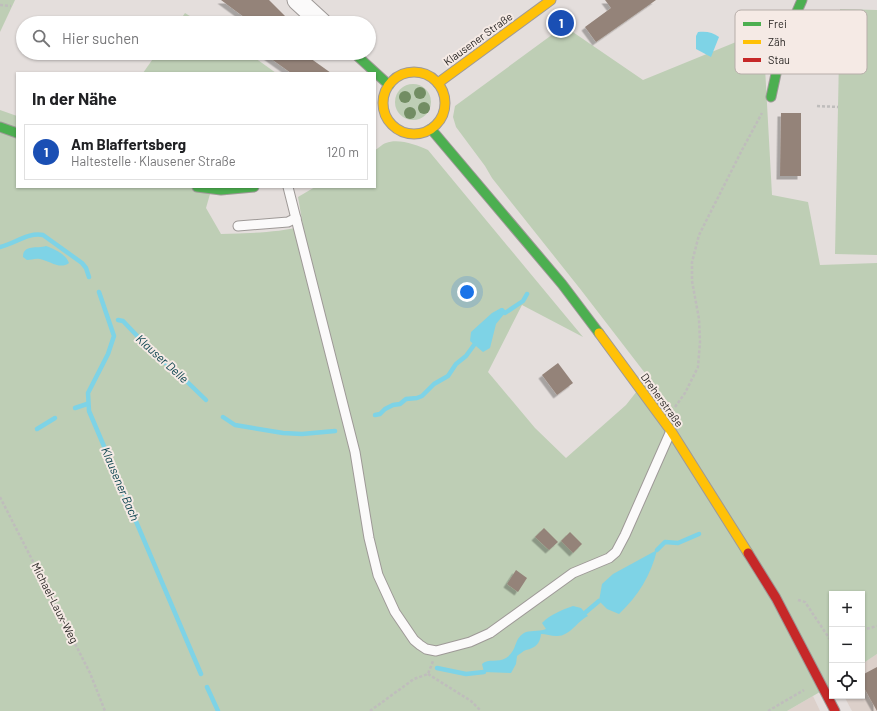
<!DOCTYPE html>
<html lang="de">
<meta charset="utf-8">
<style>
:root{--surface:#fff;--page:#f2f2f2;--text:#202124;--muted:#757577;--line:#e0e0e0;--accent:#666260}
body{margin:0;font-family:Barlow,sans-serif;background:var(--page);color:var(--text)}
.controls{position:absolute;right:12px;bottom:12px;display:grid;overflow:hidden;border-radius:0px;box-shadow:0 1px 3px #0004}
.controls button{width:36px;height:36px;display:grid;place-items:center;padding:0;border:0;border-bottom:1px solid var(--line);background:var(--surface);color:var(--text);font:20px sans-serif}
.you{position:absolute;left:467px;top:292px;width:14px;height:14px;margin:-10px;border:3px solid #fff;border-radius:50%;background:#1a73e8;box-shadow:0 0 0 6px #1a73e833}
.badge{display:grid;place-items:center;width:26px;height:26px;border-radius:50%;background:var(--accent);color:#fff;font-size:13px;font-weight:700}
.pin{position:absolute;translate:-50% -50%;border:2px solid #fff;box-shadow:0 1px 4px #0006}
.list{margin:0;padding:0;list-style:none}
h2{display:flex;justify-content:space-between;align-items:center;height:52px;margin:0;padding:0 16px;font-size:17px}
h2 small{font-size:13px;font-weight:400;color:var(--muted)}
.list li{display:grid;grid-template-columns:26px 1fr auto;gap:12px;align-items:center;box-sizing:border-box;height:56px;margin:0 8px 8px;padding:0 8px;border:1px solid var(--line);border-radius:0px}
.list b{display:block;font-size:15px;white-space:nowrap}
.list p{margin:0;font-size:13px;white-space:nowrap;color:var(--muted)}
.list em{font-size:13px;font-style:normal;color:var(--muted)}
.icon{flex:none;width:22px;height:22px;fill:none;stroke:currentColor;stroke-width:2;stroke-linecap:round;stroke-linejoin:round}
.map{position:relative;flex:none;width:877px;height:711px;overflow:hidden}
.search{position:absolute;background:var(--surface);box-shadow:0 1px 3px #0004;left:16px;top:16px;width:360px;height:44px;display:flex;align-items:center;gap:10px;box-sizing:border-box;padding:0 14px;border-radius:22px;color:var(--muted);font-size:15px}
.panel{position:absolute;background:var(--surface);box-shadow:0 1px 3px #0004;left:16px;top:72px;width:360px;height:116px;border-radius:0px}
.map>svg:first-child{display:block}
</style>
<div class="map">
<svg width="877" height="711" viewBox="0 0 877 711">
<defs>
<filter id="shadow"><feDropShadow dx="-3.5" dy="3.5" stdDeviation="0" flood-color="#0004"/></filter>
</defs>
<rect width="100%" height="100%" fill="#e4dedc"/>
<g fill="#dcd0ca">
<polygon points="877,654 877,711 852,711 844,696 862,696 862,664"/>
<polygon points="813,696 820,711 787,711"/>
</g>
<g fill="#beceb5">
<polygon points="0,0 15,0 0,32"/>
<polygon points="840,9 877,10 877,255 835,254"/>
<polygon points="185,13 201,23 178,23"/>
<path d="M564,26l79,54 120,-49 9,164 36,7 12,63 57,-2v391l-15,10v-70h-30v91l-45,26h-787v-601l17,6v71h195l-6,21 15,26c27,-1 56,-1 82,-8l-5,-29 17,-10h60v-37c4,-2 7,-6 11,-7 12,-5 31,2 42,7l155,187 -61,-32 -34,67 47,56 31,30 60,-53 22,-28 -67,-87 -89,-112 -7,-12 -29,-39 -3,-10 2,-11z"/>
<polygon points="157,53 248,53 276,73 143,73"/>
<circle cx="413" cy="102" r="18"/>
</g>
<g fill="#7ed3e6">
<path d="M698,32c8,-1 15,0 21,5l-8,20 -15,-8v-13z"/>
<path d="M46,246c8,3 20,8 23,17 -9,7 -19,-2 -29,-4 -5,-1 -9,1 -13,1l-4,-3c0,-13 14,-8 23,-11z"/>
<polygon points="501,308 503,308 505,310 505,313 496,324 490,348 483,352 470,341 471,332 492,313"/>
<path d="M657,550c-6,25 -19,46 -38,64l-12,-5 -8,-8 3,-17 11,-10z"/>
<path d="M573,606l8,2 7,8c-11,5 -18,21 -32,20 -5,0 -10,-2 -15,-2 -1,10 -6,14 -15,16 -3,1 -6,4 -9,6l-1,8 -5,9 -27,-1 -2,-8c6,-6 16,-1 24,-6 12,-8 7,-18 18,-25 5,-3 14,-1 22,-4l-4,-6c9,-9 20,-13 31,-17z"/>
</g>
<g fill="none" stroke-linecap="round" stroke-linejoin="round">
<g stroke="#7ed3e6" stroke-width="4.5">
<path d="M0,247c14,-3 28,-15 43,-12l39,28 4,5 3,9"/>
<polyline points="99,292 114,336 108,354 88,393 89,411 201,674"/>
<polyline points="505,313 523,301 527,294"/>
<polyline points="118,320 123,321 142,341 147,349 176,371 206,400"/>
<polyline points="75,408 87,404"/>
<polyline points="375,415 380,414 385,409 393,405 400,404 406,399 417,398 422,396 434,384 448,376 456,364 466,356 474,345"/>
<polyline points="223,417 235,425 283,433 302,434 335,431"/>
<polyline points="37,429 55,418"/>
<polyline points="657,550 665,542 678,543 699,534"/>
<polyline points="586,612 599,601"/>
<polyline points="437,668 466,674 484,672"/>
<polyline points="207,687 218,711"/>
</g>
</g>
<g fill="#948379" filter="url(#shadow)">
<polygon points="221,0 269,0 292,23 240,23 244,17"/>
<polygon points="605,0 656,0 596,42 585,27 611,8"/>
<polygon points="263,53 303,53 331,73 291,73"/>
<polygon points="781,113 801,113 801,176 780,176"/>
<polygon points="558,363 573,383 557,395 542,375"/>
<polygon points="544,528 558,542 549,550 535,537"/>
<polygon points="570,532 582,544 573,553 561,541"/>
<polygon points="516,570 527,578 518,592 507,584"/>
<polygon points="877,667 877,711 862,684 862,675"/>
</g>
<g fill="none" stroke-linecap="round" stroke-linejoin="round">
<g stroke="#9e9997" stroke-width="11">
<g id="lane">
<polyline points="288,187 355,452 369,538 378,575 395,612 414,640 420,645 426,649 436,651 470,642 490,633 573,573 609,558 616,552 625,535 670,433"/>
<polyline points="238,226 288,222 296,218"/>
</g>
</g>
<g stroke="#9e9997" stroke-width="21">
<polyline id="street" points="297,0 322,23"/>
</g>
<g stroke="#9e9997" stroke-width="11">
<g id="fast">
<polyline points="354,53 389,85"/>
<polyline points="771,97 782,46 802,0"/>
<polyline points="0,127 17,133"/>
<polyline points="431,129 562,284 599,333"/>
<polyline points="197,187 221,190 254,187"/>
</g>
</g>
<g stroke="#9e9997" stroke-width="11">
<g id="slow">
<circle cx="414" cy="103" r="31"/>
<polyline points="438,83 551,0"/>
<polyline points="599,333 671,431 748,553"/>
</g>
</g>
<g stroke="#9e9997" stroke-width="11">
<polyline id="jam" points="748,553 776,598 835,711"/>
</g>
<g stroke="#bfbdbc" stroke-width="2.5" stroke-dasharray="3 2" stroke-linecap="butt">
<polyline points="0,5 11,6"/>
<polyline points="817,106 838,107"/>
<polyline points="675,407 685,393 698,367 700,342 699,319 692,281 692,262 699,235 742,150 762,113"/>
<polyline points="0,497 90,673 105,711"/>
<polyline points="798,600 805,602 829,638 832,637"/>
<polyline points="862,630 877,626"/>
<polyline points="428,674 471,701 481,711"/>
<polyline points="370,711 414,679 428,674 433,661"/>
<polyline points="768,711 804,690"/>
</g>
<use href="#lane" stroke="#fbfafa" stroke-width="9"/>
<use href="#street" stroke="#fbfafa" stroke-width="19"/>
<use href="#fast" stroke="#4caf50" stroke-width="9"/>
<use href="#slow" stroke="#ffc107" stroke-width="9"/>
<use href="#jam" stroke="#c62828" stroke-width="9"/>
</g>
<g fill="#728d63">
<circle cx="420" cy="93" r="6"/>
<circle cx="405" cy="97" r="6"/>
<circle cx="424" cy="108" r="6"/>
<circle cx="410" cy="113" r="6"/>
</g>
<g text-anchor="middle" stroke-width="4" stroke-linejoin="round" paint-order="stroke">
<g font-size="11" fill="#221f1d" stroke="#f5eae5">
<text transform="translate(478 39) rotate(-36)" y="4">Klausener Straße</text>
<text transform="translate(662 400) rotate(54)" y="4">Dreherstraße</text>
<text transform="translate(55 603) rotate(63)" y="4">Michael-Laux-Weg</text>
</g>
<g font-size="12" font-style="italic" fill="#013c48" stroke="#f5eae5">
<text transform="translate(162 359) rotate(42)" y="4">Klauser Delle</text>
<text transform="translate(120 484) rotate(67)" y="4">Klausener Bach</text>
</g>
</g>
<rect x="735" y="10" width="132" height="64" rx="6" fill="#f5eae5" stroke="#b6ada9" stroke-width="1"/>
<rect x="743" y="22" width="18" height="4" fill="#4caf50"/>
<rect x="743" y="40" width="18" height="4" fill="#ffc107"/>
<rect x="743" y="58" width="18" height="4" fill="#c62828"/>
<g font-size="11" fill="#221f1d">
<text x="768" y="28">Frei</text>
<text x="768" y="46">Zäh</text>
<text x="768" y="64">Stau</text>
</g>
</svg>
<div class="controls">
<button>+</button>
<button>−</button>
<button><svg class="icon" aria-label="locate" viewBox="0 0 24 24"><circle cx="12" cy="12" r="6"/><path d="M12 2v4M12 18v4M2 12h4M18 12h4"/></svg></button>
</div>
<div class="you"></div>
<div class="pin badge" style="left:561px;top:23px;background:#1a4fb4">1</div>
<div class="search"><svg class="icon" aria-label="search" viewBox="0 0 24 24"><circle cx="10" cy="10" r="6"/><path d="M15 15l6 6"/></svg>Hier suchen</div>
<section class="panel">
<h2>In der Nähe<small></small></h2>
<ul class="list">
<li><span class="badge" style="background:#1a4fb4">1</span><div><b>Am Blaffertsberg</b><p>Haltestelle · Klausener Straße</p></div><em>120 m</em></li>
</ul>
</section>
</div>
